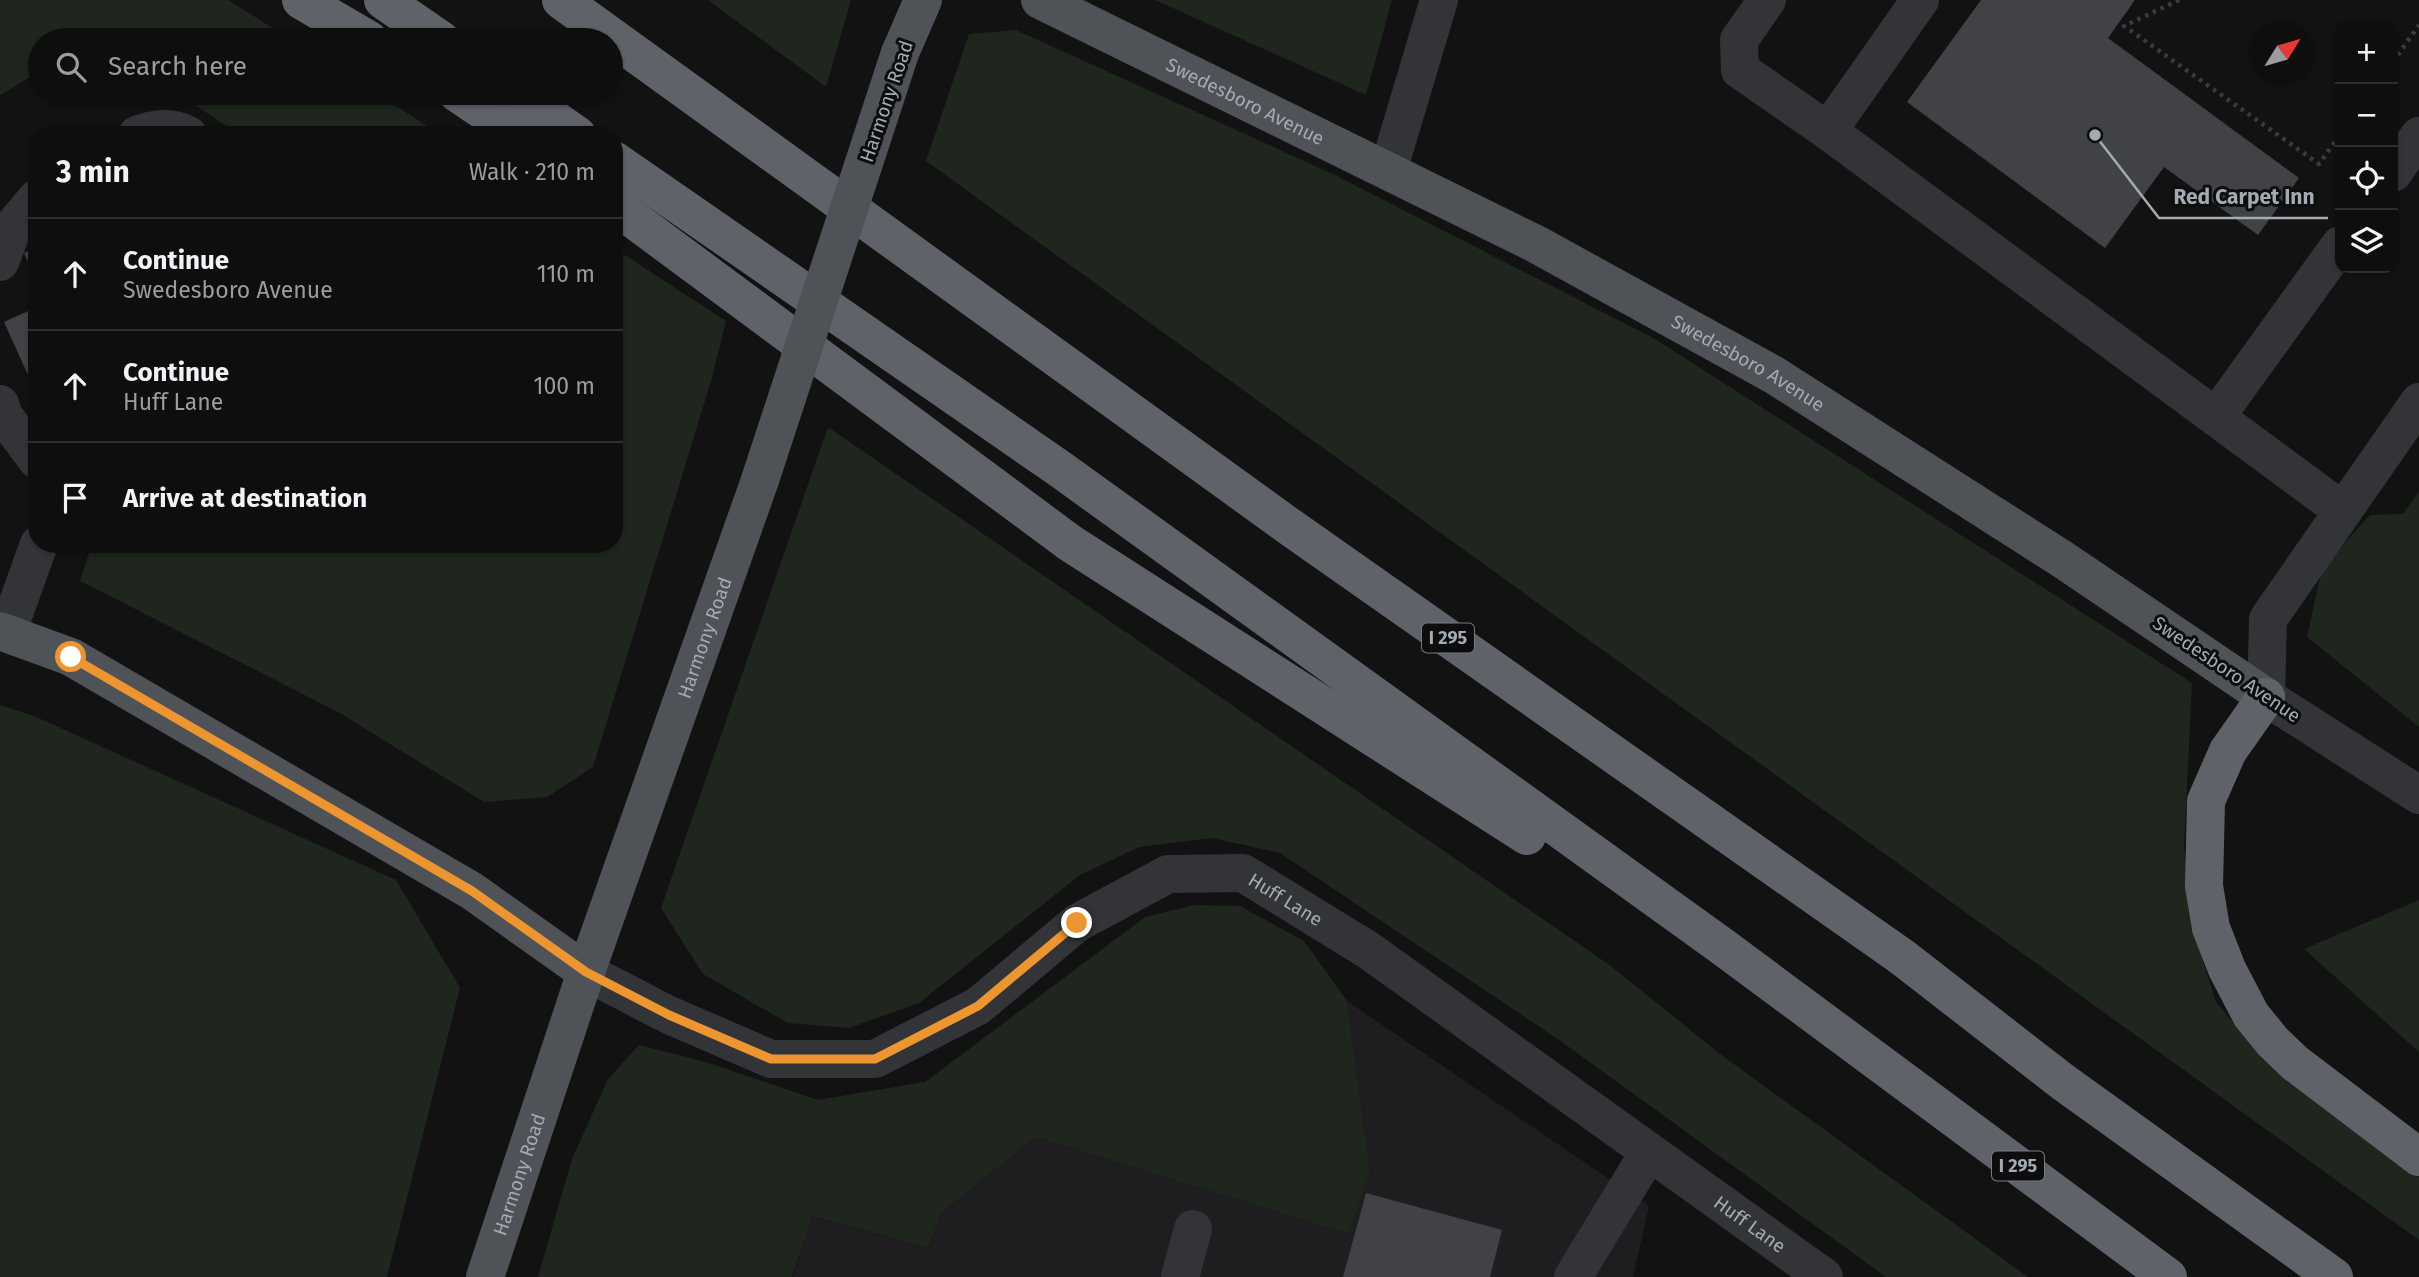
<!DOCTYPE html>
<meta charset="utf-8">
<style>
:root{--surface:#0e0e0e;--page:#171717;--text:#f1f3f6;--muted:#9b9c9e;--line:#2e2e2e}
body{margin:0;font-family:"Fira Sans",sans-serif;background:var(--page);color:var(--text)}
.controls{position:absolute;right:21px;top:21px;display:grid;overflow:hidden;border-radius:14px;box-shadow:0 2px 5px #0004}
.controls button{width:63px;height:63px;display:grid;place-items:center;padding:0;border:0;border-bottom:2px solid var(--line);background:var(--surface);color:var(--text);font:35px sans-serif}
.compass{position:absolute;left:2251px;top:21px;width:63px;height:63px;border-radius:50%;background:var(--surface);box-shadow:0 2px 5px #0004;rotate:53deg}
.stop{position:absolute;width:21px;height:21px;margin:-16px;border:5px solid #ed9530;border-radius:50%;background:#fff}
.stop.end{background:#ed9530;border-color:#fff;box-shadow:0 2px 7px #0008}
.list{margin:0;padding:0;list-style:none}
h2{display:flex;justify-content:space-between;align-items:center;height:91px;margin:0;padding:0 28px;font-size:30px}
h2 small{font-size:23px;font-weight:400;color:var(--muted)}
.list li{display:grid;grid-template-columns:46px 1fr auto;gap:21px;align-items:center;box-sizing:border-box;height:112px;padding:0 28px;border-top:2px solid var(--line)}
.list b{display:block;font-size:26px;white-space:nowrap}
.list p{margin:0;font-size:23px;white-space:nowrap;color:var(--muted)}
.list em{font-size:23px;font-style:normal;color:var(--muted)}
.icon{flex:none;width:38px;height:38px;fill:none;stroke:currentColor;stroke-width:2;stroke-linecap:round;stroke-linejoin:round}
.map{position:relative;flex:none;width:2419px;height:1277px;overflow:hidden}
.search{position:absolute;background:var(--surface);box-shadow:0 2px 5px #0004;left:28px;top:28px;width:595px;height:77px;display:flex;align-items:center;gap:18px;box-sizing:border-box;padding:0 24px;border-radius:38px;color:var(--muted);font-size:26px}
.panel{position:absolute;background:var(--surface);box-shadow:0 2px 5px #0004;left:28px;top:126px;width:595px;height:427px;border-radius:28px}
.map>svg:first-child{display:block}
</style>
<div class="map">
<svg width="2419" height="1277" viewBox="0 0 2419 1277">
<rect width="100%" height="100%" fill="#121213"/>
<polygon fill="#1e1e20" points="1347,1001 1649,1206 1633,1277 793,1277 811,1216 928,1248 942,1212 1036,1137 1349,1234 1370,1171"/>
<g fill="#1e261e">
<polygon points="0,0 228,0 292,40 40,40 40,71 0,95"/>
<polygon points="708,0 851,0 826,87"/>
<polygon points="1155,0 1392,0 1366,95"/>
<polygon points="1016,30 1335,175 1655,339 2192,683 2184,846 2193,930 2216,1002 2264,1060 2419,1177 2419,1240 926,161 969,34"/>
<polygon points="177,93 376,93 441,135 240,135"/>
<polygon points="614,248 726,321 711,381 593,767 547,797 484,802 340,713 80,581 92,544 614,544"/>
<polygon points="828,427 1611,966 1720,1054 2028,1277 1886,1277 1562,1042 1280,853 1212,838 1139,847 1080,875 919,1003 849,1028 788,1023 703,974 661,908"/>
<polygon points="2419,491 2419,727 2307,637 2322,568 2370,515 2403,514"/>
<polygon points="0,705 34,716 396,880 460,988 387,1277 0,1277"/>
<polygon points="2419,900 2419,1052 2304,949"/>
<polygon points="1195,905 1240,906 1304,941 1347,1001 1370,1171 1349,1234 1036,1137 942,1212 928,1248 812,1216 792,1277 538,1277 572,1159 608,1079 639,1045 709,1063 818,1100 925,1082 1145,917"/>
</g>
<g fill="#414246">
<polygon points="1981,0 2135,0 2108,38 2299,178 2258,235 2164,167 2105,248 1907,102"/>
<polygon points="37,247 37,282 24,253"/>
<polygon points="37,307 37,370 28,375 4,322"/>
<polygon points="1366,1193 1502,1230 1490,1277 1343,1277"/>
</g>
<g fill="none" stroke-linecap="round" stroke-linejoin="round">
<g stroke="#393b3f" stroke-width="4.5" stroke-dasharray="3.5 5" stroke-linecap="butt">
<polyline points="2179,0 2124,26 2319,164 2340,135"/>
<polyline points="2393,62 2419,25"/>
</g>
<g stroke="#333438" stroke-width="38">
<polyline points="1767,0 1739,40 1740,70 1828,131"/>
<polyline points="1920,0 1828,131 2343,511"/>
<path d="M137,135c16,-7 36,-9 51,0"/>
<polyline points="1388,171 1439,0"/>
<polyline points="2393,173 2419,136"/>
<polyline points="0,262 14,225 37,198"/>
<polyline points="2419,402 2268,619 2266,697 2419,795"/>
<polyline points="0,404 4,416 37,460"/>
<polyline points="2216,417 2340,245"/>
<polyline points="7,633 39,544"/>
<path id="s1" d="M586,972l83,43 102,44h104l103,-53 99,-83 91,-49 75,-1 125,77 456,327"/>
<polyline points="1180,1277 1193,1229"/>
<polyline points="1573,1277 1649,1152"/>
</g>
<g stroke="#4f5257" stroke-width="38">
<path id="s2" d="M1040,0l496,244 238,131 288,184 204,138"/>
<polyline points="900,53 923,0"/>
<polyline points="0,631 71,657 472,891 586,972"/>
<path id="s3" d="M485,1277l101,-305 174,-492"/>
</g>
<g stroke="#5f6369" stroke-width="38">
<polyline points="301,0 369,40"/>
<polyline points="383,0 441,40"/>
<polyline points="561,0 1290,527 1902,957 2063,1082 2334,1277"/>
<polyline points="457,93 519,135"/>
<polyline points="517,93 577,135"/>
<polyline points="614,160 1060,469 1723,947 2168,1277"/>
<polyline points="614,205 1070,543 1527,836"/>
<polyline points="2266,697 2228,751 2206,801 2204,886 2211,928 2227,969 2251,1015 2273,1042 2295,1063 2419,1157"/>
</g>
<polyline stroke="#4f5257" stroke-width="38" points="760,480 900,53"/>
</g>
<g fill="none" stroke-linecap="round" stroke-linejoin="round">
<polyline stroke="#ed9530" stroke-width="9" points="71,657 472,891 586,972 669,1015 771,1059 875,1059 978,1006 1077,923"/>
</g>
<g text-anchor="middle" stroke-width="6" stroke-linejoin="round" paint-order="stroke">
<g fill="#0d0d0e" stroke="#767b82" stroke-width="2">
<rect x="1422" y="623.5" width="52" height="29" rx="5"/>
<rect x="1992" y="1151.5" width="52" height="29" rx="5"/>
</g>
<g font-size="18" font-weight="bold" fill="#a3aab3">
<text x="1448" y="644">I 295</text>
<text x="2018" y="1172">I 295</text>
</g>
<g font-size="19" fill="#a3aab3" stroke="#0d0d0e">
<text transform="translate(886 101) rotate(-71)" y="7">Harmony Road</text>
<text dy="7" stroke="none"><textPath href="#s2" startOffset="229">Swedesboro Avenue</textPath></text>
<text dy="7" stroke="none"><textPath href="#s2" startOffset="796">Swedesboro Avenue</textPath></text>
<text dy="7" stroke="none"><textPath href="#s3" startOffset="676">Harmony Road</textPath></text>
<text transform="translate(2227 669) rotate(34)" y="7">Swedesboro Avenue</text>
<text dy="7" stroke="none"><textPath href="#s1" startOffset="782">Huff Lane</textPath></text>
<text dy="7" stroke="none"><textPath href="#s3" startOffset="108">Harmony Road</textPath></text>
<text dy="7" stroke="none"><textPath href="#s1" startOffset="1349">Huff Lane</textPath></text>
</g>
</g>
<path fill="none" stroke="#a3aab3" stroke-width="2.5" d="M2095 135L2159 218H2328"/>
<circle fill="#a3aab3" stroke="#0d0d0e" stroke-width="2.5" cx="2095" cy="135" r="7"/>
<g font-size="21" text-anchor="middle" font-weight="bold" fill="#a3aab3" stroke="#0d0d0e" stroke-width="6" stroke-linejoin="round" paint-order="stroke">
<text x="2244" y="204">Red Carpet Inn</text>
</g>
</svg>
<div class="controls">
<button>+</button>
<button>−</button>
<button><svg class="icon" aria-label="locate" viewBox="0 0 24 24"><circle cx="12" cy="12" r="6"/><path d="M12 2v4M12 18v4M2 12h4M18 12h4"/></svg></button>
<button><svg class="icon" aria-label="layers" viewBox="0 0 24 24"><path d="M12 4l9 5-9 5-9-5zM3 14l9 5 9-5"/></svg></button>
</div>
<svg class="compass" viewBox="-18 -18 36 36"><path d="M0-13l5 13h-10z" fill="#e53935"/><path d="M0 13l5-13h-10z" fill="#9b9c9e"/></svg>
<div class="stop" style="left:71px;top:657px"></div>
<div class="stop end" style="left:1077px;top:923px"></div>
<div class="search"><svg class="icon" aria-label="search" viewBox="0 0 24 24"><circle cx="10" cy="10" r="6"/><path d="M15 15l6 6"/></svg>Search here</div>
<section class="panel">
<h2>3 min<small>Walk · 210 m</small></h2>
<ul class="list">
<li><svg class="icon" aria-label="ahead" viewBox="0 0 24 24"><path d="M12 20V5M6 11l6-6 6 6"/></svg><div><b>Continue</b><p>Swedesboro Avenue</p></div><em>110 m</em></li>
<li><svg class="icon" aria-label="ahead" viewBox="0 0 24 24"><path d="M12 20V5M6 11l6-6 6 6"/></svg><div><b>Continue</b><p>Huff Lane</p></div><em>100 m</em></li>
<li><svg class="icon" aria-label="arrive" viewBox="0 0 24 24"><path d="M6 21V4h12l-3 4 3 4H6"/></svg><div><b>Arrive at destination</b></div></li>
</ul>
</section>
</div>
